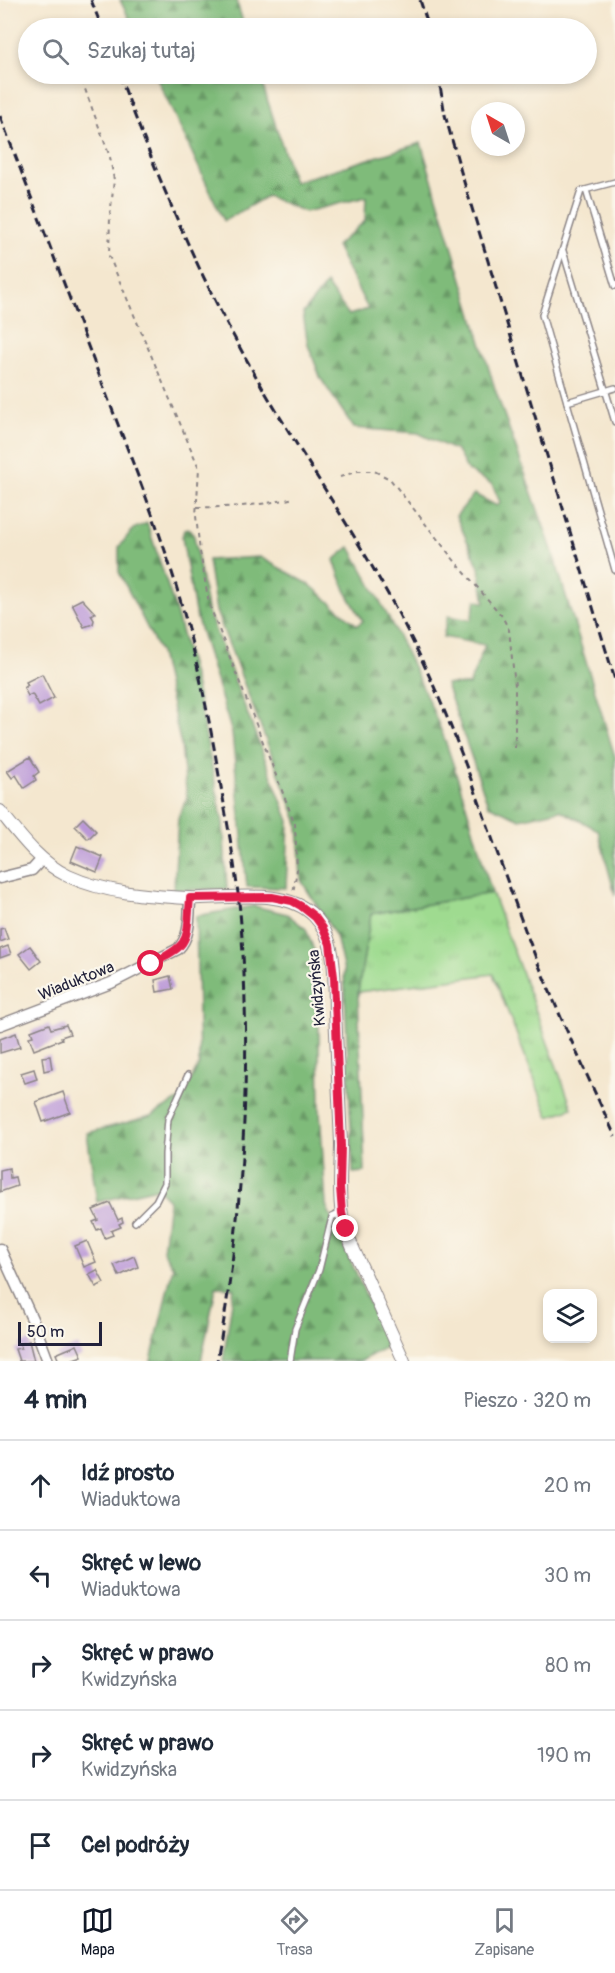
<!DOCTYPE html>
<html lang="pl">
<meta charset="utf-8">
<style>
:root{--surface:#fff;--page:#f6f6f7;--text:#1f2937;--muted:#747a83;--line:#e0e1e3;--accent:#111827}
body{margin:0;font-family:Pangolin,sans-serif;background:var(--page);color:var(--text)}
.controls{position:absolute;right:18px;bottom:18px;display:grid;overflow:hidden;border-radius:12px;box-shadow:0 3px 9px #0003}
.controls button{width:54px;height:54px;display:grid;place-items:center;padding:0;border:0;border-bottom:2px solid var(--line);background:var(--surface);color:var(--text);font:30px sans-serif}
.compass{position:absolute;left:471px;top:102px;width:54px;height:54px;border-radius:50%;background:var(--surface);box-shadow:0 3px 9px #0003;rotate:321deg}
.scale{position:absolute;left:18px;bottom:15px;width:84px;box-sizing:border-box;padding-left:6px;border:3px solid #22223b;border-top:0;font-size:16px;line-height:21px;white-space:nowrap;color:#22223b;-webkit-text-stroke:4px #fbf7ec;paint-order:stroke}
.stop{position:absolute;width:18px;height:18px;margin:-14px;border:4px solid #e11d48;border-radius:50%;background:#fff}
.stop.end{background:#e11d48;border-color:#fff;box-shadow:0 2px 6px #0008}
.list{margin:0;padding:0;list-style:none}
h2{display:flex;justify-content:space-between;align-items:center;height:78px;margin:0;padding:0 24px;font-size:26px}
h2 small{font-size:20px;font-weight:400;color:var(--muted)}
.list li{display:grid;grid-template-columns:39px 1fr auto;gap:18px;align-items:center;box-sizing:border-box;height:90px;padding:0 24px;border-top:2px solid var(--line)}
.list b{display:block;font-size:22px;white-space:nowrap}
.list p{margin:0;font-size:20px;white-space:nowrap;color:var(--muted)}
.list em{font-size:20px;font-style:normal;color:var(--muted)}
.icon{flex:none;width:33px;height:33px;fill:none;stroke:currentColor;stroke-width:2;stroke-linecap:round;stroke-linejoin:round}
.map{position:relative;flex:none;width:615px;height:1361px;overflow:hidden}
.search{position:absolute;background:var(--surface);box-shadow:0 3px 9px #0003;left:18px;right:18px;top:18px;height:66px;display:flex;align-items:center;gap:15px;box-sizing:border-box;padding:0 21px;border-radius:33px;color:var(--muted);font-size:22px}
.sheet{height:528px;background:var(--surface)}
nav{display:flex;justify-content:space-around;align-items:center;box-sizing:border-box;height:84px;border-top:2px solid var(--line);background:var(--surface);font-size:16px;color:var(--muted)}
nav a{display:grid;justify-items:center;gap:3px}
nav .on{color:var(--accent)}
.map>svg:first-child{display:block}
</style>
<div class="map">
<svg width="615" height="1361" viewBox="0 0 615 1361">
<defs>
<pattern id="grass-tufts" width="24" height="20" patternUnits="userSpaceOnUse" patternTransform="scale(1.5)"><rect width="24" height="20" fill="#9fdb90"/><path d="M3 7l-1-3M5 7V3M7 7l1-3M15 17l-1-3M17 17v-4M19 17l1-3" fill="none" stroke="#89bc7d"/></pattern>
<pattern id="forest-firs" width="22" height="20" patternUnits="userSpaceOnUse" patternTransform="scale(1.5)"><rect width="22" height="20" fill="#7fbb7a"/><path d="M5 1l3.5 6h-7zM16 11l3.5 6h-7z" fill="#689865"/></pattern>
</defs>
<rect width="100%" height="100%" fill="#fbf7ec"/>
<filter id="ink" filterUnits="userSpaceOnUse"><feTurbulence type="fractalNoise" baseFrequency=".0167" numOctaves="2"/><feDisplacementMap in="SourceGraphic" scale="12" xChannelSelector="R" yChannelSelector="G"/><feConvolveMatrix kernelMatrix="1 2 1 2 8 2 1 2 1" color-interpolation-filters="sRGB"/></filter>
<filter id="wash" filterUnits="userSpaceOnUse"><feTurbulence type="fractalNoise" baseFrequency=".008" numOctaves="4" result="noise"/><feDisplacementMap in="SourceGraphic" scale="24" xChannelSelector="R" yChannelSelector="G"/><feGaussianBlur stdDeviation="1.35" result="paint"/><feColorMatrix in="noise" values="0 0 0 0 0 0 0 0 0 0 0 0 0 0 0 0 0 1.4 0 .05"/><feComposite in="paint" operator="in"/></filter>
<g filter="url(#wash)">
<rect width="100%" height="100%" fill="#f4e7cf"/>
<polygon fill="url(#grass-tufts)" stroke="#607e66" stroke-width="1.5" points="492,893 572,1108 549,1117 493,974 358,992 371,914"/>
<g fill="url(#forest-firs)" stroke="#506e5a" stroke-width="1.5">
<polygon points="120,0 236,0 245,28 134,28"/>
<polygon points="155,74 259,74 294,182 421,143 495,389 552,550 615,757 615,895 598,830 560,810 520,819 488,805 446,684 469,685 485,645 443,637 448,616 471,620 476,600 485,603 479,567 456,516 474,494 497,506 500,502 492,484 468,471 457,451 418,433 354,428 321,379 308,345 303,313 326,284 349,315 368,309 336,246 365,221 366,197 305,212 267,196 224,221"/>
<polygon points="147,523 175,608 196,687 223,823 227,889 174,890 178,818 187,798 181,745 160,653 119,572 119,547 133,529"/>
<polygon points="189,529 194,536 207,609 289,821 286,888 247,887 232,733 195,612 182,537 184,530"/>
<path d="M350,547c35,61 67,123 93,188 19,51 33,106 49,158l-121,21 -13,78 7,180 -12,1 -9,-202 -8,-35 -35,-56 -3,-57 -82,-212 -8,-51 52,-3 49,27 48,41 6,-4 -18,-31 -11,-30z"/>
<polygon points="254,906 287,914 306,929 318,961 320,1111 326,1205 388,1346 361,1361 223,1361 234,1288 216,1287 201,1361 151,1361 173,1267 163,1251 169,1200 157,1188 97,1202 87,1133 151,1116 182,1098 199,1064 196,916"/>
</g>
<g id="blocks">
<g fill="#ba97d7">
<polygon points="82,599 95,613 91,615 94,620 93,624 84,627 72,604"/>
<polygon points="42,674 54,698 39,706 32,694 28,696 24,688 28,685 26,682"/>
<polygon points="30,757 39,772 34,776 36,780 24,788 16,775 12,778 7,771"/>
<polygon points="83,818 96,831 88,839 75,826"/>
<polygon points="77,846 103,857 97,872 71,861"/>
<polygon points="4,928 8,939 0,942 0,929"/>
<polygon points="8,946 11,954 0,958 0,949"/>
<polygon points="30,946 41,961 31,969 19,954"/>
<polygon points="170,976 173,989 157,992 155,980"/>
<polygon points="49,1024 51,1029 66,1025 70,1034 61,1037 62,1039 34,1050 29,1037 33,1036 31,1031"/>
<polygon points="16,1033 20,1047 0,1053 0,1039"/>
<polygon points="50,1056 52,1069 44,1071 42,1057"/>
<polygon points="34,1069 37,1079 25,1083 21,1073"/>
<polygon points="63,1092 70,1112 43,1122 36,1102"/>
<polygon points="9,1168 10,1178 15,1177 17,1186 0,1192 0,1170"/>
<polygon points="110,1203 118,1220 122,1218 123,1222 119,1224 121,1227 111,1231 113,1235 105,1238 101,1228 97,1230 93,1222 98,1220 93,1210"/>
<polygon points="87,1241 96,1262 84,1267 75,1246"/>
<polygon points="134,1256 138,1267 119,1276 114,1265"/>
<polygon points="97,1270 104,1283 96,1287 89,1274"/>
<polygon points="29,1341 34,1361 19,1361 15,1349 21,1348 20,1344"/>
<polygon points="77,1345 82,1356 68,1361 59,1361 56,1354"/>
</g>
</g>
</g>
<g filter="url(#ink)">
<use href="#blocks" fill-opacity="0" stroke="#8b8485" stroke-width="1.5"/>
<g fill="none" stroke-linecap="round" stroke-linejoin="round">
<g stroke="#8b8485" stroke-width="8">
<g id="service">
<polyline points="615,182 581,191 542,315 615,570"/>
<polyline points="586,190 615,286"/>
<polyline points="563,251 615,422"/>
<polyline points="567,402 615,388"/>
<polyline points="135,1222 156,1201 165,1183 165,1154 168,1119 188,1075"/>
<polyline points="290,1361 295,1329 319,1270 332,1217 341,1213"/>
</g>
</g>
<g stroke="#8b8485" stroke-width="13">
<g id="minor">
<polyline points="0,878 32,870 42,859"/>
<path d="M0,1025l111,-42 67,-34c13,-13 11,-33 12,-51"/>
<polyline points="0,1249 33,1321 48,1361"/>
</g>
</g>
<g stroke="#8b8485" stroke-width="14">
<path id="tertiary" d="M0,811c20,25 39,51 68,65 37,17 80,20 120,22 39,2 97,-12 126,18 24,24 20,64 21,95 2,44 4,88 6,132 0,24 -3,48 1,72 4,21 14,40 23,59 13,29 26,58 39,87"/>
</g>
<g stroke="#8b8485" stroke-width="2" stroke-dasharray="4.5 4.5" stroke-linecap="butt">
<polyline points="82,81 110,157 114,180 110,217 109,256 199,468 196,516 200,552 209,604 295,824 297,870 293,893"/>
<polyline points="340,477 358,471 374,471 390,479 454,560 502,616 509,630 515,686 515,748"/>
<path d="M197,507c34,1 65,-2 98,-9"/>
</g>
<use href="#service" stroke="#fff" stroke-width="5"/>
<use href="#minor" stroke="#fff" stroke-width="10"/>
<use href="#tertiary" stroke="#fff" stroke-width="12"/>
<g stroke="#22223b" stroke-width="3" stroke-dasharray="9 4.5" stroke-linecap="butt">
<polyline points="91,0 102,28"/>
<polyline points="420,0 429,28"/>
<path d="M119,74c37,99 77,197 130,290 53,95 117,182 165,280 44,88 73,183 107,275 27,74 61,145 94,217"/>
<polyline points="438,74 445,115 461,172 615,680"/>
<path d="M0,116c35,91 69,181 104,272 22,58 46,116 65,175 22,68 37,138 49,207 9,51 19,102 23,154 11,146 2,293 -24,437"/>
</g>
</g>
</g>
<g fill="none" stroke-linecap="round" stroke-linejoin="round" filter="url(#ink)">
<path stroke="#e11d48" stroke-width="8" d="M151,964c41,-21 35,-22 39,-66l82,-1 20,4 9,5 14,11 8,11 7,16 4,33 7,169 -1,41 2,26 4,16"/>
</g>
<g text-anchor="middle" stroke-width="4.5" stroke-linejoin="round" paint-order="stroke">
<g font-size="16" fill="#22223b" stroke="#fbf7ec">
<text transform="translate(76 980) rotate(-22)" y="6">Wiaduktowa</text>
<text transform="translate(316 988) rotate(-95)" y="6">Kwidzyńska</text>
</g>
</g>
</svg>
<div class="controls">
<button><svg class="icon" aria-label="layers" viewBox="0 0 24 24"><path d="M12 4l9 5-9 5-9-5zM3 14l9 5 9-5"/></svg></button>
</div>
<svg class="compass" viewBox="-18 -18 36 36"><path d="M0-13l5 13h-10z" fill="#e53935"/><path d="M0 13l5-13h-10z" fill="#747a83"/></svg>
<div class="scale">50 m</div>
<div class="stop" style="left:151px;top:964px"></div>
<div class="stop end" style="left:346px;top:1229px"></div>
<div class="search"><svg class="icon" aria-label="search" viewBox="0 0 24 24"><circle cx="10" cy="10" r="6"/><path d="M15 15l6 6"/></svg>Szukaj tutaj</div>
</div>
<section class="sheet">
<h2>4 min<small>Pieszo · 320 m</small></h2>
<ul class="list">
<li><svg class="icon" aria-label="ahead" viewBox="0 0 24 24"><path d="M12 20V5M6 11l6-6 6 6"/></svg><div><b>Idź prosto</b><p>Wiaduktowa</p></div><em>20 m</em></li>
<li><svg class="icon" aria-label="left" viewBox="0 0 24 24"><path d="M17 20v-9H6M10 6l-5 5 5 5"/></svg><div><b>Skręć w lewo</b><p>Wiaduktowa</p></div><em>30 m</em></li>
<li><svg class="icon" aria-label="right" viewBox="0 0 24 24"><path d="M7 20v-9h11M14 6l5 5-5 5"/></svg><div><b>Skręć w prawo</b><p>Kwidzyńska</p></div><em>80 m</em></li>
<li><svg class="icon" aria-label="right" viewBox="0 0 24 24"><path d="M7 20v-9h11M14 6l5 5-5 5"/></svg><div><b>Skręć w prawo</b><p>Kwidzyńska</p></div><em>190 m</em></li>
<li><svg class="icon" aria-label="arrive" viewBox="0 0 24 24"><path d="M6 21V4h12l-3 4 3 4H6"/></svg><div><b>Cel podróży</b></div></li>
</ul>
</section>
<nav>
<a class="on"><svg class="icon" aria-label="map" viewBox="0 0 24 24"><path d="M3 6l6-2 6 2 6-2v14l-6 2-6-2-6 2zM9 4v14M15 6v14"/></svg>Mapa</a>
<a><svg class="icon" aria-label="directions" viewBox="0 0 24 24"><path d="M12 3l9 9-9 9-9-9zM9 14v-3h6M13 9l2 2-2 2"/></svg>Trasa</a>
<a><svg class="icon" aria-label="saved" viewBox="0 0 24 24"><path d="M7 4h10v16l-5-4-5 4z"/></svg>Zapisane</a>
</nav>
